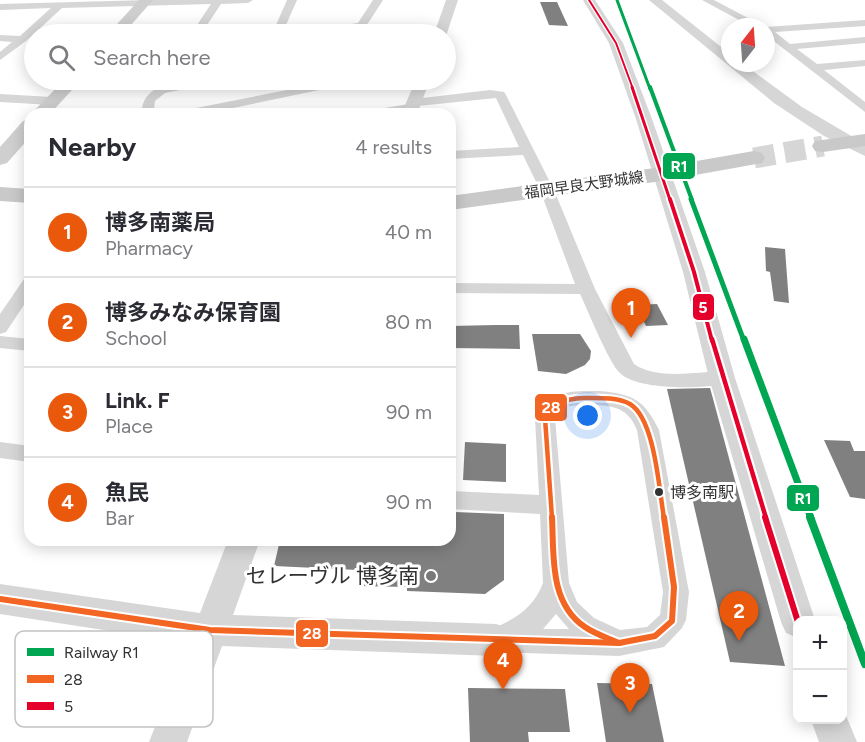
<!DOCTYPE html>
<meta charset="utf-8">
<style>
:root{--surface:#fff;--page:#f2f2f3;--text:#2b2b33;--muted:#7c7c81;--line:#e1e1e2;--accent:#ea580c}
body{margin:0;font-family:Figtree,"Noto Sans JP",sans-serif;background:var(--page);color:var(--text)}
.controls{position:absolute;right:18px;bottom:18px;display:grid;overflow:hidden;border-radius:12px;box-shadow:0 3px 15px #0003}
.controls button{width:54px;height:54px;display:grid;place-items:center;padding:0;border:0;border-bottom:2px solid var(--line);background:var(--surface);color:var(--text);font:30px sans-serif}
.compass{position:absolute;left:721px;top:18px;width:54px;height:54px;border-radius:50%;background:var(--surface);box-shadow:0 3px 15px #0003;rotate:17deg}
.you{position:absolute;left:588px;top:416px;width:21px;height:21px;margin:-15px;border:4px solid #fff;border-radius:50%;background:#1a73e8;box-shadow:0 0 0 9px #1a73e833}
.badge{display:grid;place-items:center;width:39px;height:39px;border-radius:50%;background:var(--accent);color:#fff;font-size:20px;font-weight:700}
.pin{position:absolute;translate:-50% -50px;filter:drop-shadow(0 2px 3px #0008)}
.pin::after{content:'';position:absolute;top:32px;width:21px;height:18px;background:inherit;clip-path:polygon(0 0,100% 0,50% 100%)}
.list{margin:0;padding:0;list-style:none}
h2{display:flex;justify-content:space-between;align-items:center;height:78px;margin:0;padding:0 24px;font-size:26px}
h2 small{font-size:20px;font-weight:400;color:var(--muted)}
.list li{display:grid;grid-template-columns:39px 1fr auto;gap:18px;align-items:center;box-sizing:border-box;height:90px;padding:0 24px;border-top:2px solid var(--line)}
.list b{display:block;font-size:22px;white-space:nowrap}
.list p{margin:0;font-size:20px;white-space:nowrap;color:var(--muted)}
.list em{font-size:20px;font-style:normal;color:var(--muted)}
.icon{flex:none;width:33px;height:33px;fill:none;stroke:currentColor;stroke-width:2;stroke-linecap:round;stroke-linejoin:round}
.map{position:relative;flex:none;width:865px;height:742px;overflow:hidden}
.search{position:absolute;background:var(--surface);box-shadow:0 3px 15px #0003;left:24px;top:24px;width:432px;height:66px;display:flex;align-items:center;gap:15px;box-sizing:border-box;padding:0 21px;border-radius:33px;color:var(--muted);font-size:22px}
.panel{position:absolute;background:var(--surface);box-shadow:0 3px 15px #0003;left:24px;top:108px;width:432px;height:438px;border-radius:18px}
.map>svg:first-child{display:block}
</style>
<div class="map">
<svg width="865" height="742" viewBox="0 0 865 742">
<rect width="100%" height="100%" fill="#fff"/>
<g fill="#808080">
<polygon points="540,2 557,2 568,26 549,25"/>
<polygon points="765,247 785,249 789,303 774,301 770,272 766,271"/>
<polygon points="657,304 668,325 646,326 636,305"/>
<polygon points="496,325 519,325 520,349 450,348 450,326"/>
<polygon points="532,334 580,334 591,351 590,359 585,365 566,374 538,371"/>
<polygon points="710,388 712,395 785,666 730,662 667,389"/>
<polygon points="824,440 850,441 854,451 865,451 865,499 850,497"/>
<polygon points="465,442 506,444 506,482 463,480"/>
<polygon points="455,512 504,514 504,580 485,594 407,591 407,587 357,586 358,570 274,566 280,540 450,540 450,530 455,530"/>
<polygon points="597,683 652,684 664,742 606,742"/>
<polygon points="468,688 565,689 570,732 528,732 529,742 470,742"/>
</g>
<g fill="none" stroke-linecap="round" stroke-linejoin="round">
<polyline stroke="#d6d6d6" stroke-width="21" stroke-dasharray="21 10" stroke-linecap="butt" points="754,158 823,146"/>
<g fill="#d6d6d6" fill-rule="evenodd">
<polygon points="149,0 253,0 248,3 221,4 201,34 191,34 211,4 62,8 26,41 0,60 0,52 12,42 0,41 0,35 20,36 51,8 0,10 0,4"/>
<polygon points="287,0 297,0 282,34 272,34"/>
<polygon points="373,0 383,0 365,28 320,34 296,34 301,31 358,23"/>
<polygon points="702,0 714,0 765,27 752,27"/>
<polygon points="865,20 865,26 775,32 790,44 865,37 865,43 797,49 817,64 865,60 865,66 824,70 865,102 865,112 766,35 766,27"/>
<path d="M199,80h22l-6,3 -50,10 -10,8 -1,8 3,5h-12l-3,-5c3,-26 36,-26 57,-29z"/>
<polygon points="338,80 359,80 353,83 204,114 180,114 186,110"/>
<path d="M490,90l14,2 2,3 48,95 41,99 39,75c23,16 61,8 88,7l7,2 3,5 -3,5c-23,6 -91,8 -109,-10 -11,-10 -32,-62 -40,-79l-130,-1v-10l125,1 -35,-94 -17,-35 -73,4v-8l69,-4 -23,-49 -78,8 -2,4 -23,4h-27l6,-4 37,-6 1,-4 4,-1z"/>
<polygon points="0,94 52,97 58,101 52,105 0,102"/>
<polygon points="30,278 30,296 6,332 0,334 0,314 24,279"/>
<polygon points="0,336 30,339 30,351 0,348"/>
<path d="M599,391c33,3 45,8 60,39l30,162 -3,28 -4,8 -18,19 -45,9 -123,-4 -10,-3 -3,-9 3,-9c26,-10 47,-21 57,-48l-3,-69 -90,-5v-18l89,4 -4,-77c14,-28 35,-27 64,-27zM599,405c20,2 30,6 38,25l26,162 -3,23 -13,12 -27,3 -26,-12 -17,-16 -8,-19 -14,-165c8,-16 29,-13 44,-13zM556,614l13,15h-26z"/>
<polygon points="0,442 30,446 30,462 0,458"/>
</g>
<g fill="#d6d6d6" fill-rule="evenodd">
<polygon points="446,0 458,0 446,36 434,34"/>
<polygon points="583,0 595,0 623,43 652,119 705,272 735,378 815,620 798,620 798,638 786,633 781,622 709,378 683,272 636,119 609,43"/>
<polygon points="649,0 662,0 730,54 730,63 742,63 802,107 865,144 865,156 824,136 774,103"/>
<polygon points="416,80 430,80 417,114 401,114"/>
<polygon points="228,540 260,540 233,615 496,624 508,628 514,640 508,652 496,656 222,646 187,742 149,742 188,643 0,614 0,584 200,613"/>
<polygon points="842,706 857,742 819,742 811,720 842,720"/>
</g>
<g fill="#cfcfcf" fill-rule="evenodd">
<polygon points="139,0 153,0 123,34 108,34"/>
<polygon points="64,80 81,80 50,114 31,114"/>
<polygon points="30,119 30,137 7,163 0,165 0,147 23,121"/>
</g>
<g fill="#c9c9c9" fill-rule="evenodd">
<polygon points="865,134 865,146 823,152 815,151 812,146 815,141"/>
<polygon points="754,151 762,153 765,158 762,163 662,181 450,210 450,196 662,167"/>
<polygon points="0,187 30,189 30,203 0,201"/>
</g>
<g stroke="#fff" stroke-width="9">
<path id="bus-1-far1" d="M552,518l-7,-100c8,-17 21,-19 39,-20 14,0 33,-1 46,6 25,15 29,86 34,114"/>
</g>
<g stroke="#fff" stroke-width="10">
<g id="bus-1">
<path d="M552,517c2,38 -3,86 33,110 10,7 23,11 34,16"/>
<polyline points="0,599 210,630 619,643"/>
<polyline points="619,643 655,636 672,621 674,587 664,517"/>
</g>
</g>
<g stroke="#fff" stroke-width="4.5">
<polyline id="bus-2-far4" points="589,0 616,43 633,89"/>
</g>
<g stroke="#fff" stroke-width="6">
<polyline id="bus-2-far3" points="632,87 670,200"/>
</g>
<g stroke="#fff" stroke-width="8">
<polyline id="bus-2-far2" points="670,199 694,272 712,341"/>
</g>
<g stroke="#fff" stroke-width="9">
<polyline id="bus-2-far1" points="712,339 766,518"/>
</g>
<g stroke="#fff" stroke-width="10">
<polyline id="bus-2" points="765,517 798,622"/>
</g>
<use href="#bus-1-far1" stroke="#f26522" stroke-width="4.5"/>
<use href="#bus-1" stroke="#f26522" stroke-width="6"/>
<use href="#bus-2-far4" stroke="#e4002b" stroke-width="2"/>
<use href="#bus-2-far3" stroke="#e4002b" stroke-width="3"/>
<use href="#bus-2-far2" stroke="#e4002b" stroke-width="4"/>
<use href="#bus-2-far1" stroke="#e4002b" stroke-width="4.5"/>
<use href="#bus-2" stroke="#e4002b" stroke-width="6"/>
<g stroke="#fff" stroke-width="5">
<polyline id="rail-1-far4" points="617,0 650,89"/>
</g>
<g stroke="#fff" stroke-width="7">
<polyline id="rail-1-far3" points="650,87 692,200"/>
</g>
<g stroke="#fff" stroke-width="9">
<polyline id="rail-1-far2" points="691,199 744,341"/>
</g>
<g stroke="#fff" stroke-width="11">
<polyline id="rail-1-far1" points="744,339 811,518"/>
</g>
<g stroke="#fff" stroke-width="13">
<polyline id="rail-1" points="810,517 865,664"/>
</g>
<use href="#rail-1-far4" stroke="#00a651" stroke-width="3"/>
<use href="#rail-1-far3" stroke="#00a651" stroke-width="4"/>
<use href="#rail-1-far2" stroke="#00a651" stroke-width="5"/>
<use href="#rail-1-far1" stroke="#00a651" stroke-width="7"/>
<use href="#rail-1" stroke="#00a651" stroke-width="8"/>
</g>
<circle fill="#323232" stroke="#fff" stroke-width="2" cx="659" cy="492" r="5"/>
<circle fill="#7a7a7a" stroke="#fff" stroke-width="2" cx="431" cy="576" r="6"/>
<g text-anchor="middle" stroke-width="6" stroke-linejoin="round" paint-order="stroke">
<g font-size="15" fill="#323232" stroke="#fff">
<text transform="translate(584 185) rotate(-8)" y="5">福岡早良大野城線</text>
</g>
<g font-size="16" fill="#323232" stroke="#fff" text-anchor="start">
<text x="670" y="498">博多南駅</text>
</g>
<g font-size="21" fill="#323232" stroke="#fff" text-anchor="end">
<text x="419" y="583">セレーヴル 博多南</text>
</g>
</g>
<rect x="15" y="631" width="198" height="96" rx="9" fill="#fff" stroke="#c2c2c2" stroke-width="1.5"/>
<rect x="27" y="648" width="27" height="8" fill="#00a651"/>
<rect x="27" y="675" width="27" height="8" fill="#f26522"/>
<rect x="27" y="702" width="27" height="8" fill="#e4002b"/>
<g font-size="16" fill="#323232">
<text x="64" y="658">Railway R1</text>
<text x="64" y="685">28</text>
<text x="64" y="712">5</text>
</g>
<g stroke="#fff" stroke-width="2">
<rect x="662" y="152" width="34" height="28" rx="6" fill="#00a651"/>
<rect x="692" y="293" width="23" height="28" rx="6" fill="#e4002b"/>
<rect x="534" y="393" width="34" height="29" rx="6" fill="#f26522"/>
<rect x="786" y="484" width="34" height="28" rx="6" fill="#00a651"/>
<rect x="295" y="619" width="34" height="29" rx="6" fill="#f26522"/>
</g>
<g font-size="16" text-anchor="middle" font-weight="bold" fill="#fff">
<text x="679" y="172">R1</text>
<text x="703" y="313">5</text>
<text x="551" y="413">28</text>
<text x="803" y="504">R1</text>
<text x="312" y="639">28</text>
</g>
</svg>
<div class="controls">
<button>+</button>
<button>−</button>
</div>
<svg class="compass" viewBox="-18 -18 36 36"><path d="M0-13l5 13h-10z" fill="#e53935"/><path d="M0 13l5-13h-10z" fill="#7c7c81"/></svg>
<div class="you"></div>
<div class="pin badge" style="left:631px;top:338px">1</div>
<div class="pin badge" style="left:739px;top:641px">2</div>
<div class="pin badge" style="left:630px;top:713px">3</div>
<div class="pin badge" style="left:503px;top:690px">4</div>
<div class="search"><svg class="icon" aria-label="search" viewBox="0 0 24 24"><circle cx="10" cy="10" r="6"/><path d="M15 15l6 6"/></svg>Search here</div>
<section class="panel">
<h2>Nearby<small>4 results</small></h2>
<ul class="list">
<li><span class="badge">1</span><div><b>博多南薬局</b><p>Pharmacy</p></div><em>40 m</em></li>
<li><span class="badge">2</span><div><b>博多みなみ保育園</b><p>School</p></div><em>80 m</em></li>
<li><span class="badge">3</span><div><b>Link. F</b><p>Place</p></div><em>90 m</em></li>
<li><span class="badge">4</span><div><b>魚民</b><p>Bar</p></div><em>90 m</em></li>
</ul>
</section>
</div>
